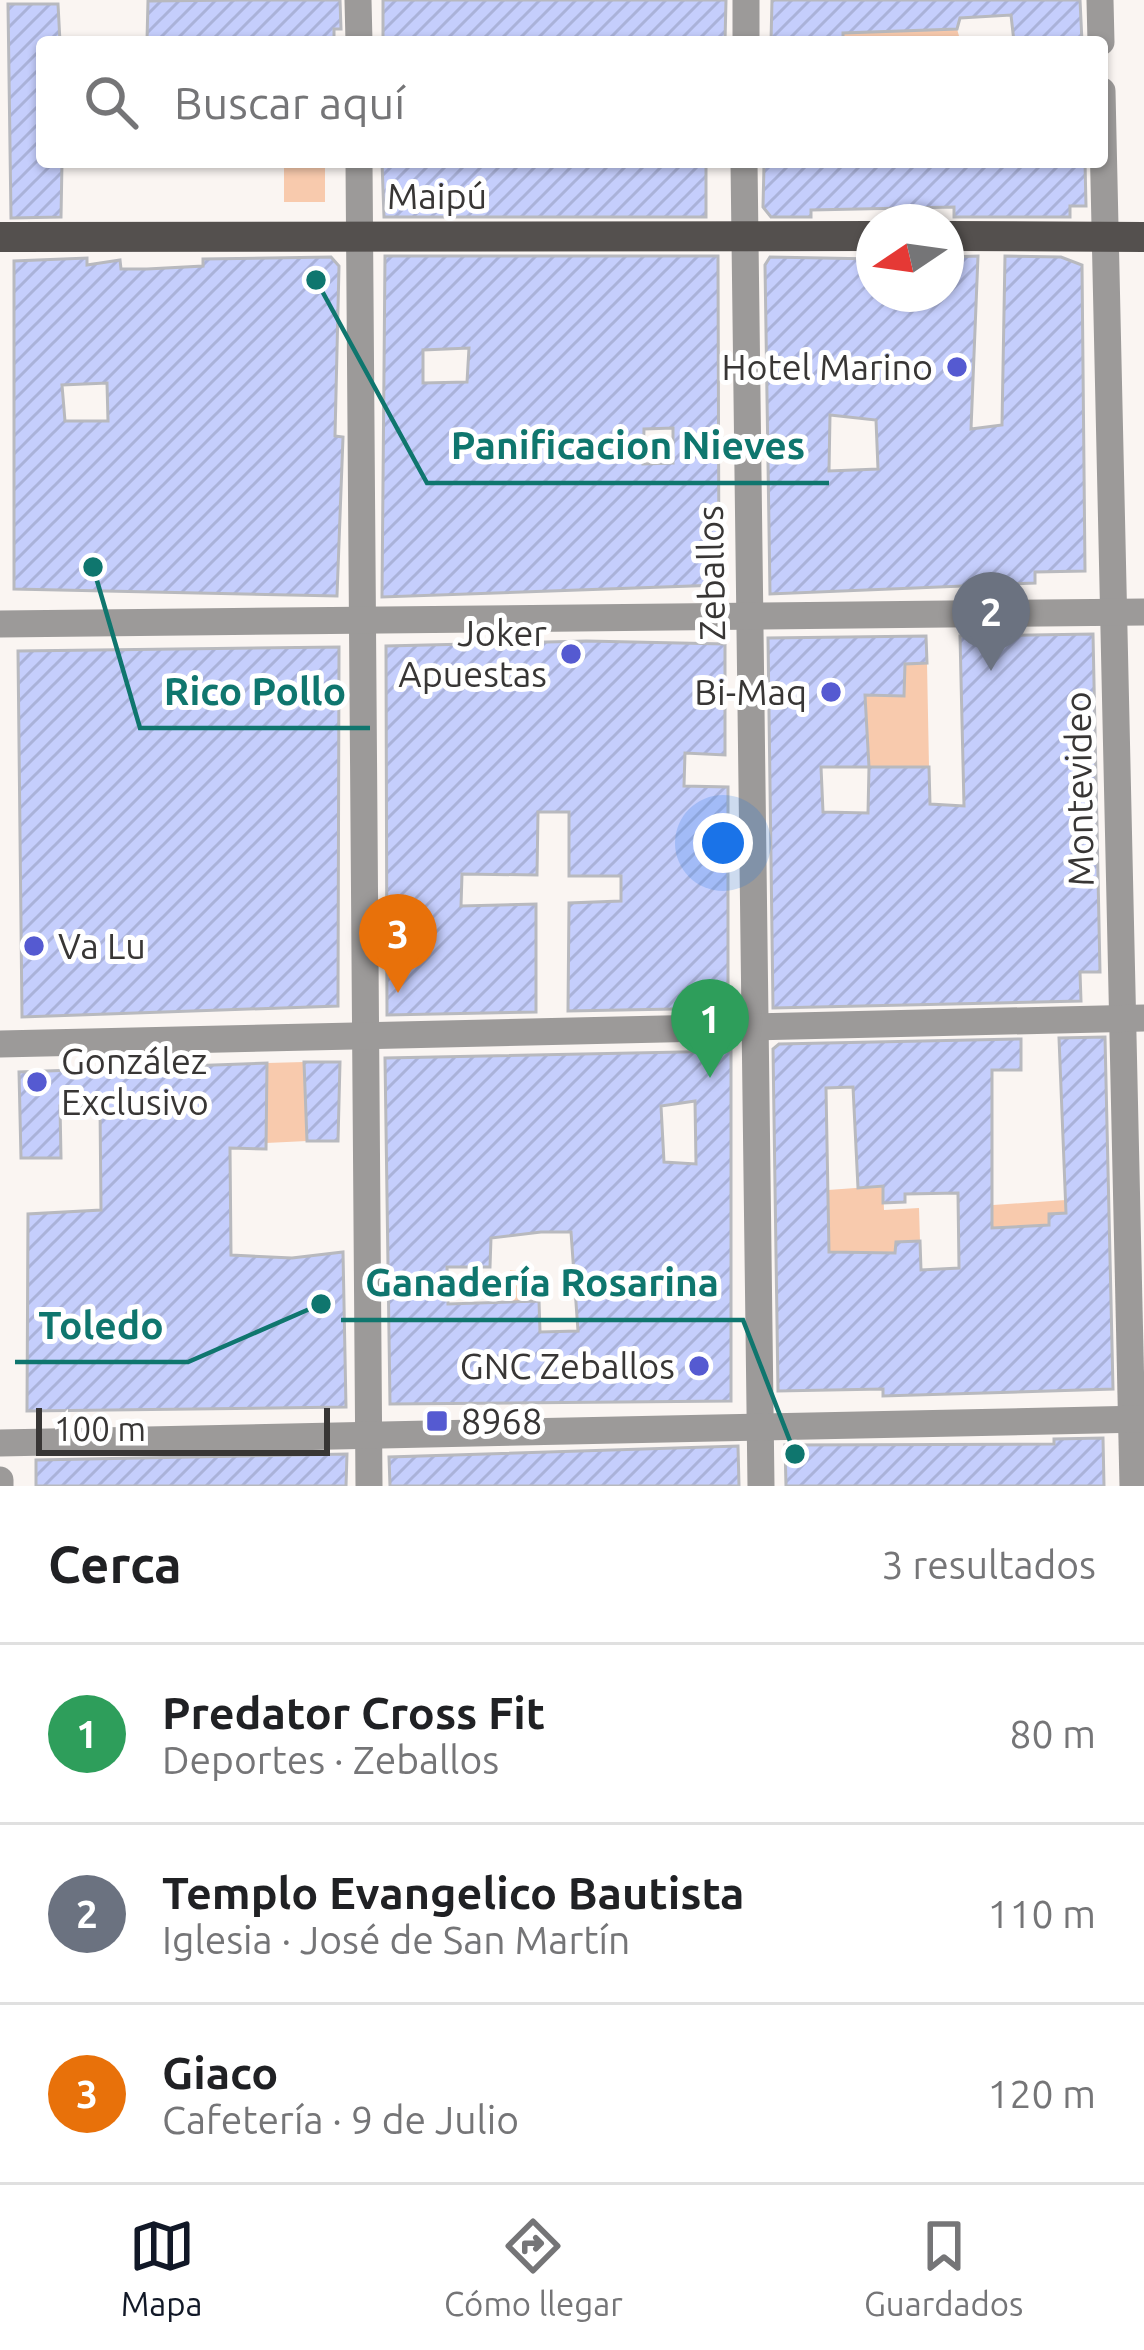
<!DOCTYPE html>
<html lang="es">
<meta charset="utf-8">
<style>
:root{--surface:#fff;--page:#f2f2f2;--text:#202124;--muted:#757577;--line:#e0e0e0;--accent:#111827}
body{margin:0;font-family:Ubuntu,sans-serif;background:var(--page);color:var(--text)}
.compass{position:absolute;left:856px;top:204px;width:108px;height:108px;border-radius:50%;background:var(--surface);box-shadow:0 3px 9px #0004;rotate:257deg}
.scale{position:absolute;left:36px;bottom:30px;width:294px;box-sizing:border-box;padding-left:12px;border:6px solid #383635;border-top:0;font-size:33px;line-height:42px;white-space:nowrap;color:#383635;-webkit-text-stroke:9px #fff;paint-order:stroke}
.you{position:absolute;left:723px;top:843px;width:42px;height:42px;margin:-30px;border:9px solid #fff;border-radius:50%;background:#1a73e8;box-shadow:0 0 0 18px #1a73e833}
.badge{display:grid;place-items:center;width:78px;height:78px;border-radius:50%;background:var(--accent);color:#fff;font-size:39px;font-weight:700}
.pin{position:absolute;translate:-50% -99px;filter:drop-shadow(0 3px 6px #0008)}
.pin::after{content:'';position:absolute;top:63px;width:42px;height:36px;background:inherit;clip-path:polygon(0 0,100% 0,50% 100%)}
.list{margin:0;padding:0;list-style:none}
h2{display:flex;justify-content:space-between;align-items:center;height:156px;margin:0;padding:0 48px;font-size:51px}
h2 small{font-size:39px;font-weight:400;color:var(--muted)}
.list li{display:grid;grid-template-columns:78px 1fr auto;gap:36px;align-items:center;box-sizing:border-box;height:180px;padding:0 48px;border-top:3px solid var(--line)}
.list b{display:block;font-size:45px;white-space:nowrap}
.list p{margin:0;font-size:39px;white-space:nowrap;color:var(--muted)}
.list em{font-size:39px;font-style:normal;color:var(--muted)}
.icon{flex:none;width:66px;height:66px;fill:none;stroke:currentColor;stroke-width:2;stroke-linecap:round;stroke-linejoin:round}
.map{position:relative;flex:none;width:1144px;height:1486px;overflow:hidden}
.search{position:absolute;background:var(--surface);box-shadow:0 3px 9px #0004;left:36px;right:36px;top:36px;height:132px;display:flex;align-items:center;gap:30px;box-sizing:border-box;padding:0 42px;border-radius:12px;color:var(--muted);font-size:45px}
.sheet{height:696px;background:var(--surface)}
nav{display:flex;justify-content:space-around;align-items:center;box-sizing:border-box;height:168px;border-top:3px solid var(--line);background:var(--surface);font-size:33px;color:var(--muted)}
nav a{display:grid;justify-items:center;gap:6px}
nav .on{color:var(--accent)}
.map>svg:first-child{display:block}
</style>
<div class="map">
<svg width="1144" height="1486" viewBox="0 0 1144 1486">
<defs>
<pattern id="building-hatch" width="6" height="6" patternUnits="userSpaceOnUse" patternTransform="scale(3)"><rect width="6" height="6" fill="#c5cefc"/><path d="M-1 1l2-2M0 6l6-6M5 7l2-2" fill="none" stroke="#aab2d9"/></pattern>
</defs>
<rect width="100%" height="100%" fill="#faf5f2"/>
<g fill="#f8caad">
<polygon points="902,0 928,29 957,29 959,36 843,42 843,30 901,32"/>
<rect x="284" y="162" width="41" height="40"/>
<polygon points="927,663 929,767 869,767 865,695 904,696 905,664"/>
<polygon points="304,1062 307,1141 266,1143 267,1063"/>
<polygon points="883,1186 884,1210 919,1208 920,1241 896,1242 895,1268 879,1253 829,1253 828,1190"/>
<polygon points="1066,1200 1067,1213 1049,1214 1049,1260 1035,1260 1033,1226 992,1228 993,1205"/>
<polygon points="510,1270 542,1271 539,1301 509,1302"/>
</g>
<g fill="url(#building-hatch)" stroke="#b8b9be" stroke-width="3" fill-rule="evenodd">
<polygon points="240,0 340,0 341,29 334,29 334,42 147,40 148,1"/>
<polygon points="383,0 726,0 725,42 383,42"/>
<polygon points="772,0 1080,0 1082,42 1014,42 1011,15 960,18 957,29 843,33 843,42 771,42"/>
<polygon points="8,4 58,4 60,42 42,42 42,162 62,162 61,217 11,218"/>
<polygon points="382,162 706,162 706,217 384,217"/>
<polygon points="769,162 1085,162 1086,206 1070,206 1070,217 954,217 954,207 811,210 811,217 771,217 763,207 764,165"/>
<path d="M385,256h333l1,329 -337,12zM469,348l-2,34 -44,1v-33zM673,428v35l-30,1 1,-35z"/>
<path d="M978,256l-7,173 31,-4 3,-169 56,1 21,8 3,306 -50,1v11l-265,11 -5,-329 5,-8 104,2v35h72v-37zM830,415l46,5 2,49 -49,2z"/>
<path d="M331,257l8,9 -4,170 8,1 -6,159 -323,-7v-328l73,-3v7l33,-5 1,9h26l56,-3v-7zM107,383l1,38h-43l-3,-36z"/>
<path d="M1093,634l7,338h-20l1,29 -308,7 -5,-370 158,-2 1,27 -22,1 -1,32 -39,-1 4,72h60l1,37 34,2 -4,-170zM821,767h48l-1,46 -45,-1z"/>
<polygon points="586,641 725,644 725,755 685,753 684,786 728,787 728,1008 568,1011 569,903 621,901 621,876 569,876 569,812 538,812 537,875 462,874 461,906 536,904 536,1012 387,1015 386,646"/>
<polygon points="339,647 338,1006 22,1017 18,651"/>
<path d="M1105,1037l8,352 -230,7v-7l-105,2 -5,-342 6,-5 242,-5v31h-29v158l57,-3v-11l17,-1 -7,-175zM853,1087l5,101 25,-2v17l22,-1v-8l53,-1 1,75 -38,2 -1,-29 -24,1 -1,11 -66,-1 -3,-164z"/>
<path d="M731,1051v350l-341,3 -5,-346zM695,1101l1,63 -32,-2 -3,-56zM541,1232h30l7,99 -38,1 -1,-31 -91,3 -1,-37h43l1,-29z"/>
<polygon points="304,1062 340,1062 338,1141 307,1141"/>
<polygon points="267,1063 266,1149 230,1148 231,1255 292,1258 343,1252 346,1407 27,1411 28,1214 101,1210 100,1106 60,1106 61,1158 21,1158 19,1072"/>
<polygon points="1103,1438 1104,1486 786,1486 785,1445 1054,1444 1054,1439"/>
<polygon points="738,1446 739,1486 390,1486 389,1457"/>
<polygon points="347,1454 346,1486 36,1486 36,1460"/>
</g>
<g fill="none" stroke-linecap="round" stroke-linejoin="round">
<g stroke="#9c9a99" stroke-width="27">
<polyline points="358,0 359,42"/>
<polyline points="1100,0 1101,42"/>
<polyline points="746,42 746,0"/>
<polyline points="1102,91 1133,1486"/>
<polyline points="359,162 369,1486"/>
<polyline points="744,162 761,1486"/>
<polyline points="0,624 1144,612"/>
<polyline points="0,1044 1144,1018"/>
<polyline points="0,1443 1144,1419"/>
<polyline points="0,1480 0,1486"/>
</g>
<g stroke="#54504e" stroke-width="30">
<polyline points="946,236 1144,237"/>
<polyline points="0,237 874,236"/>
</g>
</g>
<g fill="#555ad1" stroke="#fff" stroke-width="4.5">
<circle cx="957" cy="367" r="12"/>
<circle cx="571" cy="654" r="12"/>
<circle cx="831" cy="692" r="12"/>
<circle cx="34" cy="946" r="12"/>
<circle cx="37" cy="1082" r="12"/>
<circle cx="699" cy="1366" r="12"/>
<rect x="425" y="1409" width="24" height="24" rx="6"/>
</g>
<g text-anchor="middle" stroke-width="10" stroke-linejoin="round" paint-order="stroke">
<g font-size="36" fill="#383635" stroke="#fff">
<text x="437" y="209">Maipú</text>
<text transform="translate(711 573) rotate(-91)" y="13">Zeballos</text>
<text transform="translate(1079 789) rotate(-91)" y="13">Montevideo</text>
</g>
<g font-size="36" fill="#383635" stroke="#fff" text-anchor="end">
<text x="933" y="380">Hotel Marino</text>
<text x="547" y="646">Joker<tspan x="547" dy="41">Apuestas</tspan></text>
<text x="807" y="705">Bi-Maq</text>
<text x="58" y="959" text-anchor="start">Va Lu</text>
<text x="61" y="1074" text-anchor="start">González<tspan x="61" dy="41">Exclusivo</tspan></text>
<text x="675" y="1379">GNC Zeballos</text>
<text x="461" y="1434" text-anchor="start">8968</text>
</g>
</g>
<path fill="none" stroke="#0f766e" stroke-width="4.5" d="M316 280L427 483H829M93 567L140 728H370M795 1454L743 1320H341M321 1304L188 1362H15"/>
<g fill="#0f766e" stroke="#fff" stroke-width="4.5">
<circle cx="316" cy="280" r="12"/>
<circle cx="93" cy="567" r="12"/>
<circle cx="795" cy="1454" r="12"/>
<circle cx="321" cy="1304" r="12"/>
</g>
<g font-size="39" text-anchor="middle" font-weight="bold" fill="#0f766e" stroke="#fff" stroke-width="10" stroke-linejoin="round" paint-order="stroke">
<text x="628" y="459">Panificacion Nieves</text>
<text x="255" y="705">Rico Pollo</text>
<text x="542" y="1296">Ganadería Rosarina</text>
<text x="101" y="1339">Toledo</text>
</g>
</svg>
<svg class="compass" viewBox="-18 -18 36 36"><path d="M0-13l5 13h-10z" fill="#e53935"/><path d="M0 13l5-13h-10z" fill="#757577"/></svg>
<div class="scale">100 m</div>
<div class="you"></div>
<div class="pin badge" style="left:710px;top:1078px;background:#2e9e5b">1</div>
<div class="pin badge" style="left:991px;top:671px;background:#6b7280">2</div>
<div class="pin badge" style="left:398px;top:993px;background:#e8710a">3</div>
<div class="search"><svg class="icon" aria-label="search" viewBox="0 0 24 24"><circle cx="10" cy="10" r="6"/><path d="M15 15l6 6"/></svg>Buscar aquí</div>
</div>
<section class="sheet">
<h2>Cerca<small>3 resultados</small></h2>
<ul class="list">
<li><span class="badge" style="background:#2e9e5b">1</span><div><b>Predator Cross Fit</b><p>Deportes · Zeballos</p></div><em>80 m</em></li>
<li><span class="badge" style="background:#6b7280">2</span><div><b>Templo Evangelico Bautista</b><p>Iglesia · José de San Martín</p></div><em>110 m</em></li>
<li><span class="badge" style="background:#e8710a">3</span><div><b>Giaco</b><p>Cafetería · 9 de Julio</p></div><em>120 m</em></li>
</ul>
</section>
<nav>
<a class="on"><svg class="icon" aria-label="map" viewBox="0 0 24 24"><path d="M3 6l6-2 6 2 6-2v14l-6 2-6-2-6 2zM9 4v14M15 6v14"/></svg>Mapa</a>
<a><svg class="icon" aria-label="directions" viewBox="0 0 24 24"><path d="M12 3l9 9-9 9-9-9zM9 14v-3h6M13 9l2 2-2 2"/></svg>Cómo llegar</a>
<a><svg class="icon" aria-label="saved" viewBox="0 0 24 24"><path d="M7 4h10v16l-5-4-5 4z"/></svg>Guardados</a>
</nav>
